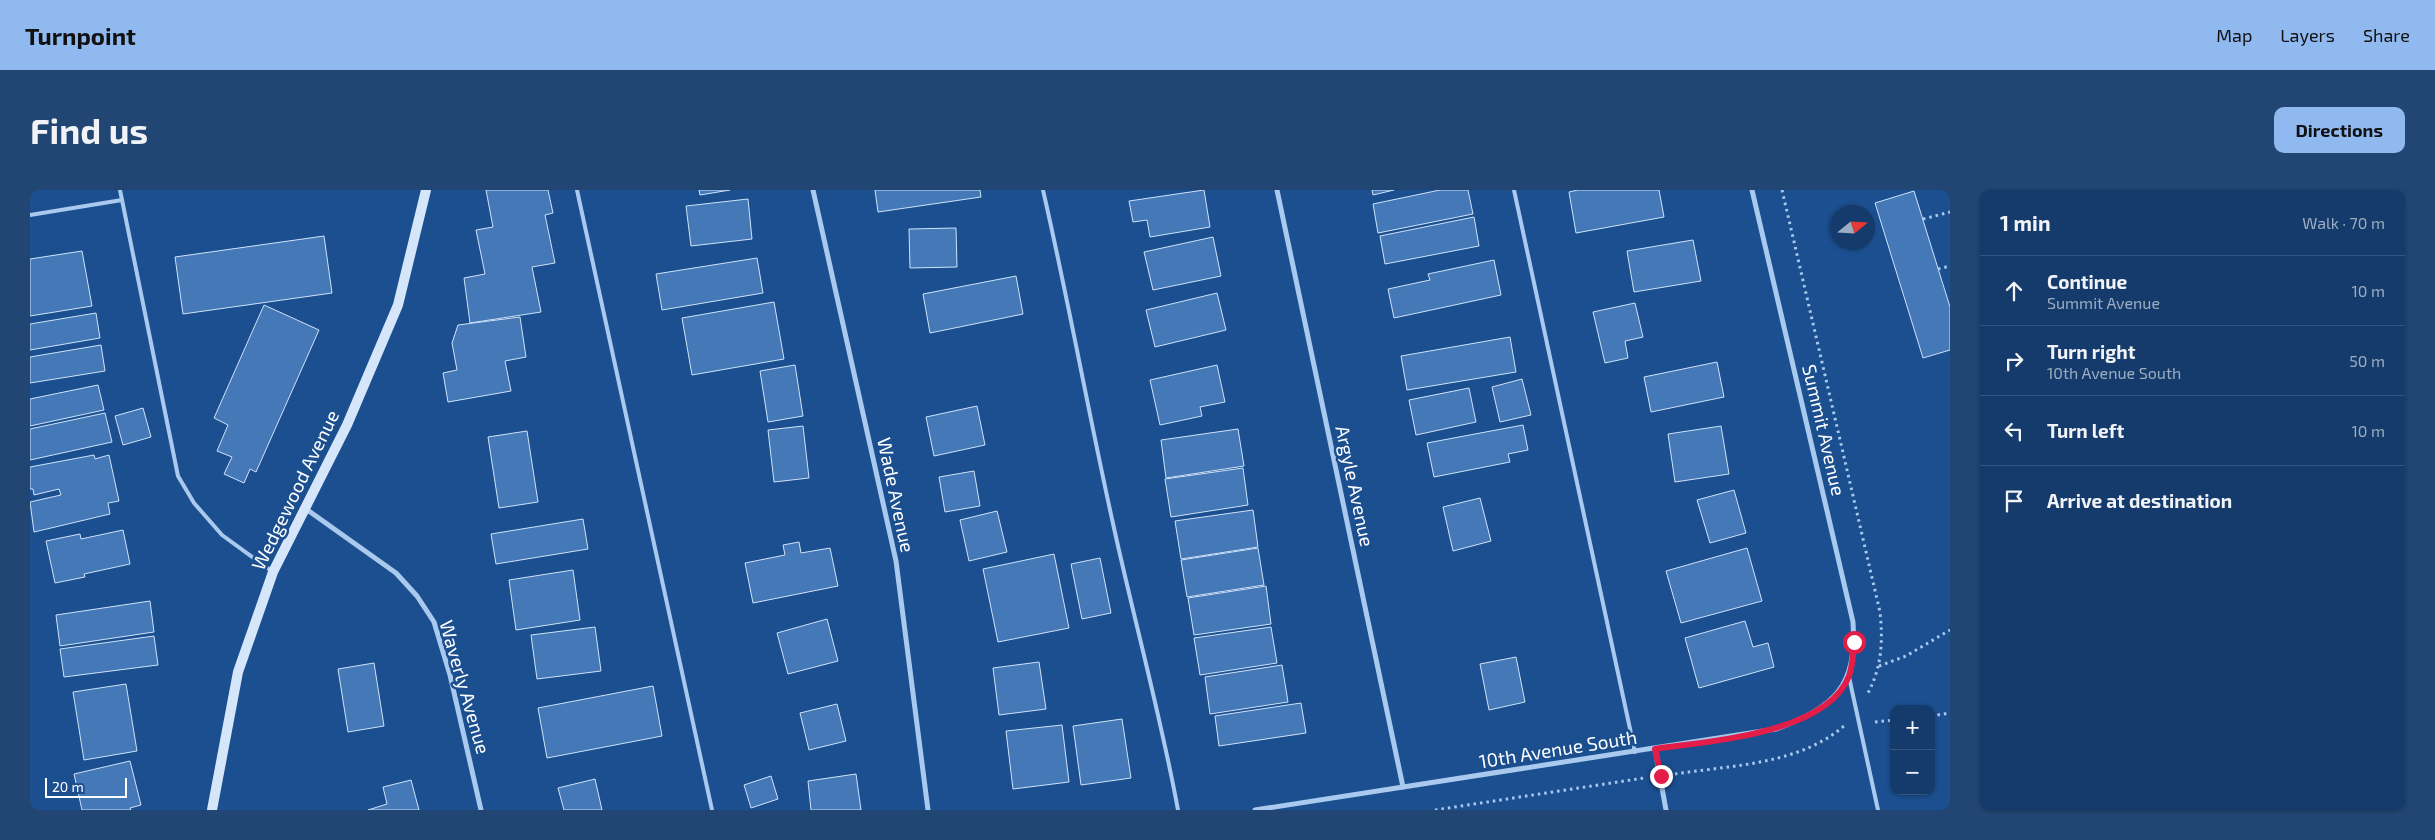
<!DOCTYPE html>
<meta charset="utf-8">
<style>
:root{--surface:#143b6b;--page:#214673;--text:#f1f3f6;--muted:#9dadc1;--line:#33557e;--accent:#90b9f0}
body{margin:0;font-family:"Exo 2",sans-serif;background:var(--page);color:var(--text)}
.controls{position:absolute;right:15px;bottom:15px;display:grid;overflow:hidden;border-radius:10px;box-shadow:0 1px 4px #0004}
.controls button{width:45px;height:45px;display:grid;place-items:center;padding:0;border:0;border-bottom:1px solid var(--line);background:var(--surface);color:var(--text);font:25px sans-serif}
.compass{position:absolute;left:1800px;top:15px;width:45px;height:45px;border-radius:50%;background:var(--surface);box-shadow:0 1px 4px #0004;rotate:72deg}
.scale{position:absolute;left:15px;bottom:12px;width:82px;box-sizing:border-box;padding-left:5px;border:2px solid #fff;border-top:0;font-size:14px;line-height:18px;white-space:nowrap;color:#fff;-webkit-text-stroke:4px #1b4f8f;paint-order:stroke}
.stop{position:absolute;width:15px;height:15px;margin:-11px;border:4px solid #e11d48;border-radius:50%;background:#fff}
.stop.end{background:#e11d48;border-color:#fff;box-shadow:0 1px 5px #0008}
.list{margin:0;padding:0;list-style:none}
h2{display:flex;justify-content:space-between;align-items:center;height:65px;margin:0;padding:0 20px;font-size:21px}
h2 small{font-size:16px;font-weight:400;color:var(--muted)}
.list li{display:grid;grid-template-columns:32px 1fr auto;gap:15px;align-items:center;box-sizing:border-box;height:70px;padding:0 20px;border-top:1px solid var(--line)}
.list b{display:block;font-size:19px;white-space:nowrap}
.list p{margin:0;font-size:16px;white-space:nowrap;color:var(--muted)}
.list em{font-size:16px;font-style:normal;color:var(--muted)}
.icon{flex:none;width:28px;height:28px;fill:none;stroke:currentColor;stroke-width:2;stroke-linecap:round;stroke-linejoin:round}
.map{position:relative;flex:none;width:1920px;height:620px;overflow:hidden;border-radius:10px}
header{display:flex;align-items:center;gap:30px;box-sizing:border-box;height:70px;padding:0 25px;background:var(--accent);color:#111}
header strong{font-size:24px}
nav{display:flex;gap:28px;margin-inline-start:auto;font-size:18px}
.intro{display:flex;align-items:center;justify-content:space-between;box-sizing:border-box;height:120px;padding:0 30px}
h1{margin:0;font-size:35px}
.button{padding:12px 22px;border-radius:10px;background:var(--accent);color:#111;font-size:18px;font-weight:700}
main{display:flex;gap:30px;padding:0 30px}
aside{flex:1;background:var(--surface);border-radius:10px;box-shadow:0 1px 4px #0004}
.map>svg:first-child{display:block}
</style>
<header>
<strong>Turnpoint</strong>
<nav><a>Map</a><a>Layers</a><a>Share</a></nav>
</header>
<div class="intro"><h1>Find us</h1><a class="button">Directions</a></div>
<main>
<div class="map">
<svg width="1920" height="620" viewBox="0 0 1920 620">
<rect width="100%" height="100%" fill="#1b4f8f"/>
<g fill="#4478b7" stroke="#cfe3fa">
<polygon points="456,0 518,0 523,23 515,25 525,73 502,77 511,122 440,133 434,88 455,84 446,40 463,37"/>
<polygon points="669,0 700,0 670,5"/>
<polygon points="845,0 950,0 951,7 848,22"/>
<polygon points="1174,0 1180,37 1120,47 1117,30 1103,32 1099,11"/>
<polygon points="1342,0 1364,0 1343,5"/>
<polygon points="1410,0 1438,0 1443,24 1348,43 1343,14"/>
<polygon points="1548,0 1629,0 1634,27 1546,43 1539,2"/>
<polygon points="1884,1 1920,117 1920,160 1893,168 1845,13"/>
<polygon points="718,9 722,49 661,56 656,16"/>
<polygon points="1444,27 1449,56 1355,74 1350,46"/>
<polygon points="926,38 927,77 880,78 879,39"/>
<polygon points="294,46 302,103 153,124 145,67"/>
<polygon points="1183,47 1191,86 1123,100 1114,62"/>
<polygon points="1663,50 1671,91 1604,102 1597,61"/>
<polygon points="52,61 62,116 0,126 0,69"/>
<polygon points="727,68 733,103 632,120 626,84"/>
<polygon points="1464,70 1471,105 1364,128 1358,99 1400,90 1398,84"/>
<polygon points="986,86 993,124 900,143 893,104"/>
<polygon points="1187,103 1196,140 1125,157 1116,120"/>
<polygon points="744,112 754,169 662,185 652,128"/>
<polygon points="1605,113 1613,147 1595,151 1598,168 1575,173 1563,122"/>
<polygon points="234,115 289,140 226,282 220,279 214,293 194,284 202,267 187,261 198,235 184,228"/>
<polygon points="66,123 70,148 0,160 0,134"/>
<polygon points="490,127 496,167 475,171 481,201 418,212 413,183 427,180 422,153 428,135"/>
<polygon points="1480,147 1486,182 1377,200 1371,166"/>
<polygon points="71,155 75,181 0,193 0,167"/>
<polygon points="1687,172 1694,207 1621,222 1614,187"/>
<polygon points="765,175 773,226 738,232 730,181"/>
<polygon points="1187,175 1195,212 1170,217 1172,226 1130,235 1120,190"/>
<polygon points="1492,189 1501,225 1470,232 1462,197"/>
<polygon points="68,195 74,220 0,236 0,209"/>
<polygon points="1439,198 1446,232 1386,245 1379,210"/>
<polygon points="947,216 955,255 904,266 896,227"/>
<polygon points="113,218 121,247 93,255 85,226"/>
<polygon points="75,223 82,252 0,270 0,239"/>
<polygon points="1493,235 1498,260 1478,264 1480,272 1404,287 1397,253"/>
<polygon points="773,236 779,288 744,292 738,240"/>
<polygon points="1691,236 1699,284 1645,292 1638,244"/>
<polygon points="1208,239 1214,276 1136,288 1131,250"/>
<polygon points="497,241 508,312 469,318 458,247"/>
<polygon points="64,265 65,269 79,265 89,311 78,313 80,324 4,342 0,312 31,305 29,299 4,305 3,299 0,299 0,277"/>
<polygon points="1213,278 1218,315 1141,327 1135,289"/>
<polygon points="944,281 950,316 915,322 909,287"/>
<polygon points="1704,300 1716,343 1680,353 1667,310"/>
<polygon points="1450,308 1461,351 1423,361 1413,317"/>
<polygon points="1223,320 1228,357 1151,369 1145,331"/>
<polygon points="967,321 977,362 939,371 930,330"/>
<polygon points="553,329 558,359 466,374 461,344"/>
<polygon points="93,340 100,374 54,384 55,387 25,393 16,351 50,344 51,349"/>
<polygon points="769,352 771,363 800,358 808,396 723,413 715,373 755,365 753,355"/>
<polygon points="1228,358 1234,395 1157,407 1151,370"/>
<polygon points="1717,358 1732,411 1651,433 1636,381"/>
<polygon points="1024,364 1039,438 968,452 953,379"/>
<polygon points="1070,368 1081,423 1052,429 1041,374"/>
<polygon points="543,380 550,430 486,440 479,390"/>
<polygon points="1236,396 1241,434 1164,445 1158,408"/>
<polygon points="120,411 124,442 30,456 26,425"/>
<polygon points="797,429 808,471 758,484 747,443"/>
<polygon points="1715,431 1723,457 1738,453 1744,477 1669,498 1655,448"/>
<polygon points="565,437 571,481 507,489 501,445"/>
<polygon points="1241,437 1247,473 1170,485 1164,448"/>
<polygon points="124,446 128,475 34,487 30,459"/>
<polygon points="1486,467 1495,512 1459,520 1450,474"/>
<polygon points="1009,472 1016,519 969,525 963,478"/>
<polygon points="344,473 354,536 318,542 308,479"/>
<polygon points="1252,475 1258,512 1180,524 1175,487"/>
<polygon points="96,494 107,561 54,570 43,502"/>
<polygon points="623,496 632,546 517,568 508,518"/>
<polygon points="1271,513 1276,543 1189,556 1185,526"/>
<polygon points="807,514 816,551 779,560 770,523"/>
<polygon points="1092,529 1101,588 1051,595 1043,536"/>
<polygon points="1032,535 1039,592 983,599 976,541"/>
<polygon points="100,571 111,615 100,618 101,620 52,620 44,584"/>
<polygon points="826,584 831,620 781,620 778,591"/>
<polygon points="741,586 748,609 721,618 714,595"/>
<polygon points="565,589 572,620 534,620 528,598"/>
<polygon points="381,590 389,620 338,620 357,614 353,597"/>
</g>
<g fill="none" stroke-linecap="round" stroke-linejoin="round">
<g stroke="#a9c9ee" stroke-width="3" stroke-dasharray="2.5 4" stroke-linecap="butt">
<path d="M1752,0l98,422c3,29 2,54 -12,81"/>
<polyline points="1893,29 1920,22"/>
<polyline points="1908,79 1920,76"/>
<polyline points="1849,476 1876,466 1920,440"/>
<polyline points="1901,526 1920,523"/>
<polyline points="1845,532 1864,530"/>
<path d="M1645,584c58,-9 123,-9 169,-48"/>
<polyline points="1405,620 1614,588"/>
</g>
<g stroke="#a9c9ee" stroke-width="4">
<polyline points="90,0 148,286 164,313 192,345 243,382"/>
<polyline points="547,0 682,620"/>
<path d="M1013,0c25,109 45,220 69,329 21,97 48,193 66,291"/>
<polyline points="1484,0 1605,562"/>
<polyline points="0,25 92,10"/>
<polyline points="1819,487 1848,620"/>
</g>
<g stroke="#a9c9ee" stroke-width="5">
<polyline points="783,0 866,371 898,620"/>
<polyline points="1247,0 1373,597"/>
<polyline points="276,319 366,383 387,406 404,432 420,485 451,620"/>
<polyline points="1625,559 1636,620"/>
<path d="M1225,620l521,-81c59,-22 81,-42 77,-107l-101,-432"/>
</g>
<polyline stroke="#d6e6fa" stroke-width="10" points="182,620 208,482 243,382 317,235 368,115 396,0"/>
</g>
<g fill="none" stroke-linecap="round" stroke-linejoin="round">
<path stroke="#e11d48" stroke-width="6" d="M1631,586l-6,-27c53,-8 172,-15 194,-73 4,-11 4,-23 5,-34"/>
</g>
<g text-anchor="middle" stroke-width="5" stroke-linejoin="round" paint-order="stroke">
<g font-size="19" fill="#fff" stroke="#1b4f8f">
<text transform="translate(1794 240) rotate(77)" y="7">Summit Avenue</text>
<text transform="translate(1325 296) rotate(78)" y="7">Argyle Avenue</text>
<text transform="translate(265 300) rotate(-64)" y="7">Wedgewood Avenue</text>
<text transform="translate(866 305) rotate(78)" y="7">Wade Avenue</text>
<text transform="translate(435 497) rotate(74)" y="7">Waverly Avenue</text>
<text transform="translate(1528 559) rotate(-9)" y="7">10th Avenue South</text>
</g>
</g>
</svg>
<div class="controls">
<button>+</button>
<button>−</button>
</div>
<svg class="compass" viewBox="-18 -18 36 36"><path d="M0-13l5 13h-10z" fill="#e53935"/><path d="M0 13l5-13h-10z" fill="#9dadc1"/></svg>
<div class="scale">20 m</div>
<div class="stop" style="left:1824px;top:452px"></div>
<div class="stop end" style="left:1631px;top:586px"></div>
</div>
<aside>
<h2>1 min<small>Walk · 70 m</small></h2>
<ul class="list">
<li><svg class="icon" aria-label="ahead" viewBox="0 0 24 24"><path d="M12 20V5M6 11l6-6 6 6"/></svg><div><b>Continue</b><p>Summit Avenue</p></div><em>10 m</em></li>
<li><svg class="icon" aria-label="right" viewBox="0 0 24 24"><path d="M7 20v-9h11M14 6l5 5-5 5"/></svg><div><b>Turn right</b><p>10th Avenue South</p></div><em>50 m</em></li>
<li><svg class="icon" aria-label="left" viewBox="0 0 24 24"><path d="M17 20v-9H6M10 6l-5 5 5 5"/></svg><div><b>Turn left</b></div><em>10 m</em></li>
<li><svg class="icon" aria-label="arrive" viewBox="0 0 24 24"><path d="M6 21V4h12l-3 4 3 4H6"/></svg><div><b>Arrive at destination</b></div></li>
</ul>
</aside>
</main>
